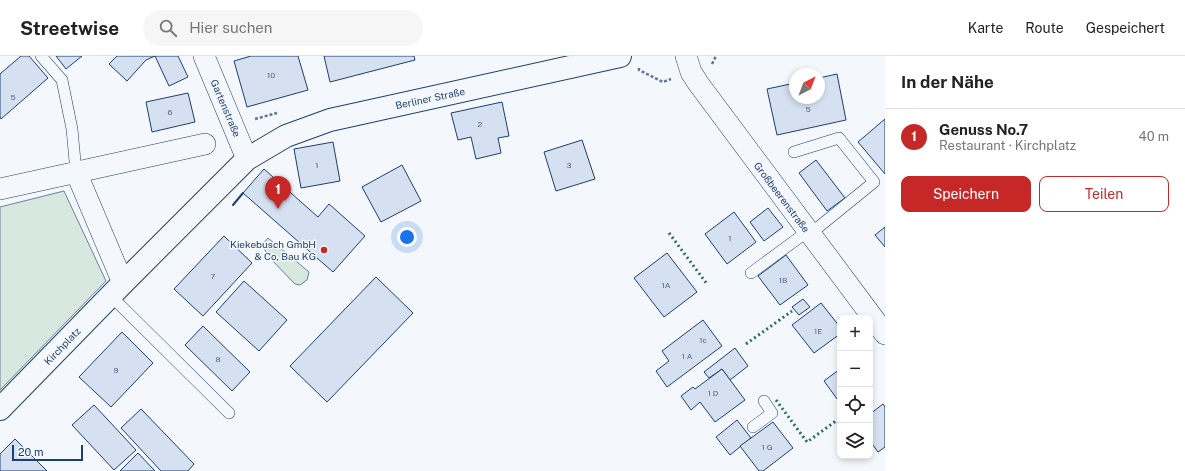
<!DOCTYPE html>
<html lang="de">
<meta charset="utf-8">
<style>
:root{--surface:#fff;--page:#f6f6f6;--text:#222;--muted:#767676;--line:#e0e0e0;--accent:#c62828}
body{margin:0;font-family:"Public Sans",sans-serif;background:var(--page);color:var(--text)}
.controls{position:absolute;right:12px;bottom:12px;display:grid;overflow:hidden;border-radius:8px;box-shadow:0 2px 6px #0003}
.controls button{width:36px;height:36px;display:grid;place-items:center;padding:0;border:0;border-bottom:1px solid var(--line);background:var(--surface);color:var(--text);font:20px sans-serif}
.compass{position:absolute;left:789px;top:12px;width:36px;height:36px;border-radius:50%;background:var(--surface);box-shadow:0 2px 6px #0003;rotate:42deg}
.scale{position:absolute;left:12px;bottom:10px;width:71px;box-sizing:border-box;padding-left:4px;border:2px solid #1d3f73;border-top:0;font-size:11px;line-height:14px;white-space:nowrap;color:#1d3f73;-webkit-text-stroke:3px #f4f7fb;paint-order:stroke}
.you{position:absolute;left:407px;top:181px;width:14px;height:14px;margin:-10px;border:3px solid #fff;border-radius:50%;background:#1a73e8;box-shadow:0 0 0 6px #1a73e833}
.badge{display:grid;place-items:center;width:26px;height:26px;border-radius:50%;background:var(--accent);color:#fff;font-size:13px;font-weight:700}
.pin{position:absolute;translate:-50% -33px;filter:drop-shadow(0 1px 2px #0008)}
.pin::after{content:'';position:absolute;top:21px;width:14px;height:12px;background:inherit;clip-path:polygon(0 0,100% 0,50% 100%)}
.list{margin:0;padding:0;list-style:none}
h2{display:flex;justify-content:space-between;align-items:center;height:52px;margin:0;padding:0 16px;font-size:17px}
h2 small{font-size:13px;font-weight:400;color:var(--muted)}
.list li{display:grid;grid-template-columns:26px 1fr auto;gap:12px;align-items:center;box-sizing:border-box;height:56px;padding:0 16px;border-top:1px solid var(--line)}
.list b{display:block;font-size:15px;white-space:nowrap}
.list p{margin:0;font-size:13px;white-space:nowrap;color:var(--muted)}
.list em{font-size:13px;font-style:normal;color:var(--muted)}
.actions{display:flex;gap:8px;padding:12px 16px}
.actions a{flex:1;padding:9px 0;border:1px solid var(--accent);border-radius:8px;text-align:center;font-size:14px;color:var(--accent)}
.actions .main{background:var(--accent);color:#fff}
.icon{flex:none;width:22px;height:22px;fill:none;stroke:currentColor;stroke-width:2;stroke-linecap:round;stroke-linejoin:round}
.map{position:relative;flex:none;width:885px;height:415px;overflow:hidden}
header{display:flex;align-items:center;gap:24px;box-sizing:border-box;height:56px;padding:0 20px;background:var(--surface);border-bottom:1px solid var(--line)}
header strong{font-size:19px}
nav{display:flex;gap:22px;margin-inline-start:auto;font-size:14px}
.search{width:280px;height:36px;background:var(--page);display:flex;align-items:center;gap:10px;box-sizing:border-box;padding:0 14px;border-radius:22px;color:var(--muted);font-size:15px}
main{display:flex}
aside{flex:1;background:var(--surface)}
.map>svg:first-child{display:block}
</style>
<header>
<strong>Streetwise</strong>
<div class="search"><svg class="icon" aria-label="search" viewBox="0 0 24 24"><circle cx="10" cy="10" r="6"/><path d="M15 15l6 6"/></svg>Hier suchen</div>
<nav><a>Karte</a><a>Route</a><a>Gespeichert</a></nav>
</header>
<main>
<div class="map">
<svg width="885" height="415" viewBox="0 0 885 415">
<rect width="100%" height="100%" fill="#f4f7fb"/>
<g fill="#d7e8df" stroke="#687fa3">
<polygon points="64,135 106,225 0,334 0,151"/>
<polygon points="268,182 309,216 307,224 300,229 295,228 269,201 262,189"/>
</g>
<g fill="#d5e0f0" stroke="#1d3f73">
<polygon points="21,0 29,0 48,22 1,63 0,61 0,18"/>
<polygon points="56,0 82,0 66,13"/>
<polygon points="117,0 155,0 146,4 127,25 109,8"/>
<polygon points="155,0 178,0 188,21 169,30"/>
<polygon points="251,0 298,0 308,34 247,51 234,5"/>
<polygon points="324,0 414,0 415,4 330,26"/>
<polygon points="837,18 846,64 777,79 767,33 795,27 795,42 819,42 819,22"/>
<polygon points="188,37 195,66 152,76 146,46"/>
<polygon points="502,46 509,80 498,82 501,97 476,103 471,81 458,84 451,57"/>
<polygon points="885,63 885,118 858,86"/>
<polygon points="582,84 595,123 556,135 544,96"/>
<polygon points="333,86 340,125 301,132 294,93"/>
<polygon points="816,104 845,142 827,155 799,117"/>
<polygon points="402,109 421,145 381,166 362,131"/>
<polygon points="264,113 318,161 329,148 365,180 333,216 243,137"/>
<polygon points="768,152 783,171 764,185 750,166"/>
<polygon points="734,156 756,186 727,208 705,178"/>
<polygon points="885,171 885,191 875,179"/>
<polygon points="224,180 252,207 203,260 174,233"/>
<polygon points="667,197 697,236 664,261 634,222"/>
<polygon points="786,199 808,229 780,249 758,220"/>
<polygon points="376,221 413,257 327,346 290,310"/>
<polygon points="244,225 287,264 259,295 216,256"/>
<polygon points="803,243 810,251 799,259 792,251"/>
<polygon points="821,247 840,271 840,278 814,297 792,269"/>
<polygon points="703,264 722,290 667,331 656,315 669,305 662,295"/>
<polygon points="203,270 250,316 232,335 185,289"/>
<polygon points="122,276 153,307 111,351 79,321"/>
<polygon points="735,292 748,310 730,324 722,313 709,322 704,316"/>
<polygon points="722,313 745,344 715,366 700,346 691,354 681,340 693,331 695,333"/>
<polygon points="840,313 840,347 824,325"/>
<polygon points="883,348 885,351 885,391 878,396 870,385 870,358"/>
<polygon points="94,349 136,394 114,414 72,369"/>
<polygon points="141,353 194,408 188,415 161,415 121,372"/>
<polygon points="737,364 751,382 730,399 716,381"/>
<polygon points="773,366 793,392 763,415 759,415 740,390"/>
<polygon points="15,383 47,415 0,415 0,398"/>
<polygon points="138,397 155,415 120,415"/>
</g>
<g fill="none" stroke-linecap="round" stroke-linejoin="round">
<g stroke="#1d3f73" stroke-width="12">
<g id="lane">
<polyline points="41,0 62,24 72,73 76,116"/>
<polyline points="794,96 839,82 874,126 810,178"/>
<polyline points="751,217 808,175"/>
<polyline points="111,240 229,357"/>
<polyline points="753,371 772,357 764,345"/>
</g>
</g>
<g stroke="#1d3f73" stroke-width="22">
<g id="street">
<polyline points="204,0 247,103"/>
<polyline points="686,0 691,16 698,27 885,278"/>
<polyline points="76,116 123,227"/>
<polyline points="0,133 205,88"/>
</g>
</g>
<g stroke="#1d3f73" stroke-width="24">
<polyline id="secondary" points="0,353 123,227 247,103 286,80 330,64 620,0"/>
</g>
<g stroke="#5e769c" stroke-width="2.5" stroke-dasharray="3 2" stroke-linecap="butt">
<polyline points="712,8 716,0"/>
<polyline points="639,12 639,14 663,26 671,23"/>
<polyline points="255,63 277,57"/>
</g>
<use href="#lane" stroke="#f4f7fb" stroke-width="11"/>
<use href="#street" stroke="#f4f7fb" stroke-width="21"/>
<use href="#secondary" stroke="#f4f7fb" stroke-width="22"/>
<g stroke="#2c6c60" stroke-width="3" stroke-dasharray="2 3" stroke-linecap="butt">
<polyline points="669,177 707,228"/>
<polyline points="746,288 792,255"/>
<polyline points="870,340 872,339"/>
<polyline points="776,344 807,386 840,362"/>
</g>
<polyline stroke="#1d3f73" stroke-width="2" points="233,149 243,137"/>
</g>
<circle fill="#c62828" stroke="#f4f7fb" stroke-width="1.5" cx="324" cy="194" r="4"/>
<g text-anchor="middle" stroke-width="3" stroke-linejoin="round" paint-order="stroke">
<g font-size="8" fill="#4b6792">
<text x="271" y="22">10</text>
<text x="13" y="44">5</text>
<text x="808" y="56">5</text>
<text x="170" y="59">6</text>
<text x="480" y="71">2</text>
<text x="317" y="112">1</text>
<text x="569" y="112">3</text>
<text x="730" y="185">1</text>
<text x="213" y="223">7</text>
<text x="783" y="227">1B</text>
<text x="666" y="232">1A</text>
<text x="818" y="278">1E</text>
<text x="703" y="287">1c</text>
<text x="687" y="303">1 A</text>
<text x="218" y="306">8</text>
<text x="116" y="317">9</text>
<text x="713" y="340">1 D</text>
<text x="767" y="394">1 G</text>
</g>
<g font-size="10" fill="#1d3f73" stroke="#f4f7fb">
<text transform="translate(430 42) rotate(-12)" y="4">Berliner Straße</text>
<text transform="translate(226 52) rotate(67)" y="4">Gartenstraße</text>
<text transform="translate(782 141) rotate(53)" y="4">Großbeerenstraße</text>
<text transform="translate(62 290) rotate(-46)" y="4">Kirchplatz</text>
</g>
<g font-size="10" fill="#1d3f73" stroke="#f4f7fb" text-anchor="end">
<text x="316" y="192">Kiekebusch GmbH<tspan x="316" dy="12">&amp; Co, Bau KG</tspan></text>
</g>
</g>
</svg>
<div class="controls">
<button>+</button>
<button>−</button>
<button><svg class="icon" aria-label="locate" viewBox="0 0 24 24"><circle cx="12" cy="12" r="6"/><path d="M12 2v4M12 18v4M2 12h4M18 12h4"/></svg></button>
<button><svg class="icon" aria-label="layers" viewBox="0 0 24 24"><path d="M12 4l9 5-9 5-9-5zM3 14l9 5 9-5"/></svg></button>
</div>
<svg class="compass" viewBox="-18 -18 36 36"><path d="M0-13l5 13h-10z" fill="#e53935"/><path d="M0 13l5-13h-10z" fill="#767676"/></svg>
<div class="scale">20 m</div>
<div class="you"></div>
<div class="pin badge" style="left:278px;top:153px">1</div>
</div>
<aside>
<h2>In der Nähe<small></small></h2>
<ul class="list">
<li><span class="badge">1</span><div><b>Genuss No.7</b><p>Restaurant · Kirchplatz</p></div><em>40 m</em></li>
</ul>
<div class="actions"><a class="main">Speichern</a><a>Teilen</a></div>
</aside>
</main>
